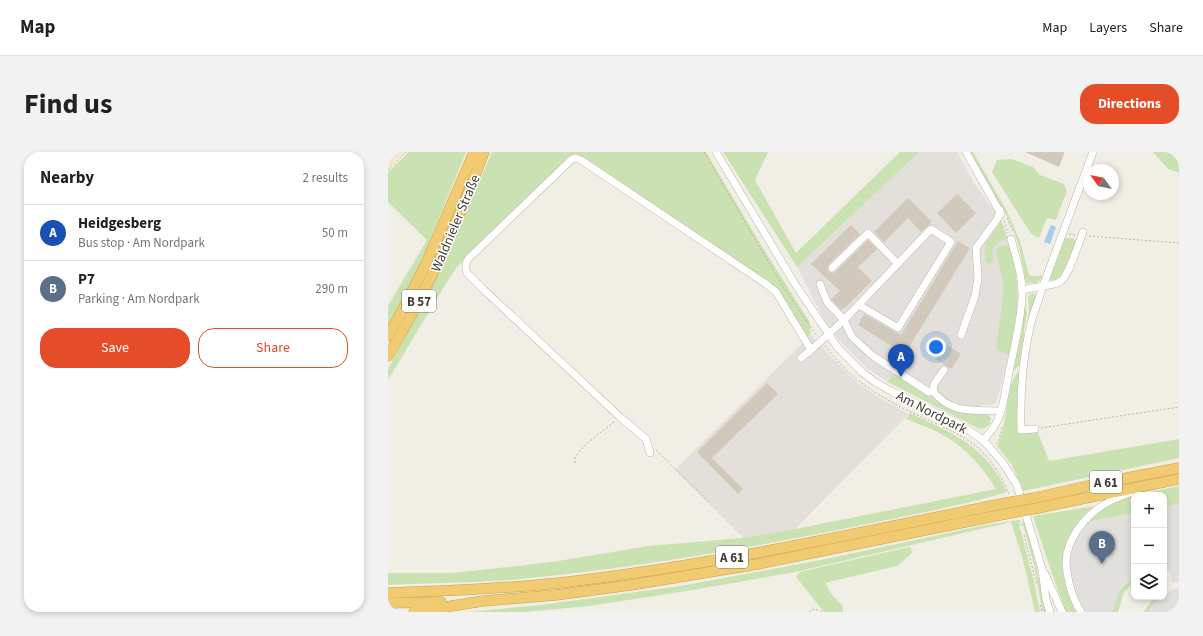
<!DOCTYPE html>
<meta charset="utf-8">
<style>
:root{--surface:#fff;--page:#f2f2f2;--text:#222;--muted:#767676;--line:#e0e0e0;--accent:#e54d29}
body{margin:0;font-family:"Source Sans 3",sans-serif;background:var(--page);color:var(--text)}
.controls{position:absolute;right:12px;bottom:12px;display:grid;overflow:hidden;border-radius:8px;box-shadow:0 2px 6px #0003}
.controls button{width:36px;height:36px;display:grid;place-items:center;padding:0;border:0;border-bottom:1px solid var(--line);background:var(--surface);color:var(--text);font:20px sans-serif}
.compass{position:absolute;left:695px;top:12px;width:36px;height:36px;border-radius:50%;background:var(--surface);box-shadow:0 2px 6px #0003;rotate:303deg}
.you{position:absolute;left:548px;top:195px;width:14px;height:14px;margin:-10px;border:3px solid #fff;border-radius:50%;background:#1a73e8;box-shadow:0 0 0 6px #1a73e833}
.badge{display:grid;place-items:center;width:26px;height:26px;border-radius:50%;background:var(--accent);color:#fff;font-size:13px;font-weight:700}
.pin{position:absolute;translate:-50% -33px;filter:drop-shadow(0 1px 2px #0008)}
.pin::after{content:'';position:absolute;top:21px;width:14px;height:12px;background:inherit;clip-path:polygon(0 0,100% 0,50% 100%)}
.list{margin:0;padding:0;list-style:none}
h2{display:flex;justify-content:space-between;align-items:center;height:52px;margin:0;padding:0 16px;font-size:17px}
h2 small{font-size:13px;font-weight:400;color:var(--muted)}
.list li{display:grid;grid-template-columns:26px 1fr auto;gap:12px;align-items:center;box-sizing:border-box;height:56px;padding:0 16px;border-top:1px solid var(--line)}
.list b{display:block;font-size:15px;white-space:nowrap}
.list p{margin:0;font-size:13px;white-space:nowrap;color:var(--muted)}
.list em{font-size:13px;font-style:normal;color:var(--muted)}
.actions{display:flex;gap:8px;padding:12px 16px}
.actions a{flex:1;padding:9px 0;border:1px solid var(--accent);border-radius:16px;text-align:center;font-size:14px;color:var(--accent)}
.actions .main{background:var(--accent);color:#fff}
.icon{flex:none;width:22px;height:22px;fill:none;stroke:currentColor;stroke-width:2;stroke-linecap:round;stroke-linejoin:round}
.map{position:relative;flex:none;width:791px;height:460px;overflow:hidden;border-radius:16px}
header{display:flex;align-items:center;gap:24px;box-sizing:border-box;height:56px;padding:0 20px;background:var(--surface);border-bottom:1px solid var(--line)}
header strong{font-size:19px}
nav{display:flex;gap:22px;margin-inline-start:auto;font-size:14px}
.intro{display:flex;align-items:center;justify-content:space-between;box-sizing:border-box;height:96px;padding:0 24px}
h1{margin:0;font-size:28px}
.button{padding:10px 18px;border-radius:16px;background:var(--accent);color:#fff;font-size:14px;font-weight:700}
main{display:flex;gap:24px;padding:0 24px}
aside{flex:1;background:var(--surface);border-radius:16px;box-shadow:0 2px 6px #0003}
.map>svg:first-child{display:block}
</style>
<header>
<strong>Map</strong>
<nav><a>Map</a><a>Layers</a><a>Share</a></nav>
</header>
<div class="intro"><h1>Find us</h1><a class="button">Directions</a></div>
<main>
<aside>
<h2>Nearby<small>2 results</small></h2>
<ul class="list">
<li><span class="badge" style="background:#1a4fb4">A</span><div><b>Heidgesberg</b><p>Bus stop · Am Nordpark</p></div><em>50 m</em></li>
<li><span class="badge" style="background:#5c6f8a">B</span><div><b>P7</b><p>Parking · Am Nordpark</p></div><em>290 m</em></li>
</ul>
<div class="actions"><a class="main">Save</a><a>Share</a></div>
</aside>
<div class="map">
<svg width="791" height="460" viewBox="0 0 791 460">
<rect width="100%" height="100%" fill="#f1eee5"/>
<polygon fill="#f1e5d2" points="0,0 16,0 0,16"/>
<g fill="#e3dfda">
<polygon points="531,0 569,0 587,33 614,69 621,92 630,141 627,178 610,245 607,252 602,253 593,253 590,276 500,230 480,217 451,188 438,171 409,115"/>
<polygon points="423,183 446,208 470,231 490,245 521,262 407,377 355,386 287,318"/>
</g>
<g fill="#cae2b2">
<polygon points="21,0 78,0 30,118 0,174 0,154 39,88 0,50 0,20"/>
<polygon points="104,0 318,0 373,93 421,169 423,181 419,187 395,149 363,121 189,2 181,4 69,115 59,130 0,228 0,217 30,162 73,73"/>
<polygon points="335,0 380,0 367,28 408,101 512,0 531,0 409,115"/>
<path d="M581,0h4l34,59 13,30 9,34c7,3 8,0 14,1l-6,7h-11l-7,-37 -7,-19 -6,-13 -19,-30z"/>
<polygon points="765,0 791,0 791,21 780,17"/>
<polygon points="624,7 645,15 652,23 676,32 679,39 668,68 659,66 651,86 643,82 604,20 609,8"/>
<path d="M613,69l7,18c-16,4 -17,9 -14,23l-7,2c-7,-25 5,-24 14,-43z"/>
<path d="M677,86h8l3,3c-4,13 -7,39 -25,40l-2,-2 12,-36z"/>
<path d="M621,92c3,6 4,12 5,18 7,32 2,61 -5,93l-12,-6 -1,-4c3,-20 8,-42 7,-63 -1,-10 -8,-24 -6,-34l5,-2z"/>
<polygon points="645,141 649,145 638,182 641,159 640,144"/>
<polygon points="637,153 639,160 636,179 637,192 633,212 624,220"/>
<path d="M631,219l-1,61 19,-2 12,31 130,-22v19l-156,33 -11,-26 -15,-19c11,-20 8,-63 22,-75z"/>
<path d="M505,221l53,35 13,4 29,2 3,5c-2,8 -5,11 -13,9l-90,-46z"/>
<path d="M522,261c44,21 75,32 97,79 -50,15 -103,24 -154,35 -113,23 -228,42 -342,53 -41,3 -82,3 -123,5v-12h65l99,-11 97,-16 94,-8 52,-9 201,-40c-13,-22 -30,-41 -53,-54 -12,-7 -25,-11 -37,-16z"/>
<polygon points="791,334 791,352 776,355 776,343 748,343"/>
<polygon points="746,343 746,361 699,370 716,355 739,345"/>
<polygon points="707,354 678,394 675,405 675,420 685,453 689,460 678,460 663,419 645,364"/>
<polygon points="630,368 646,430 652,460 647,460 635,408 623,370 407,420 305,438 201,454 137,460 79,460 153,453 293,434 433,408 593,374"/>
<polygon points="634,369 636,369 646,404 658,460 655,460 654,457 646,413"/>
<path d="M521,395l3,2 -1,5 -14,12 -68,16 -3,1c2,9 11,17 17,23v6h-19l-28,-35 4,-5z"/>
<path d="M746,426v4l-10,10 -6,20h-6c5,-16 7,-26 22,-34z"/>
<polygon points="767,445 775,445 765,452 761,460 755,460"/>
</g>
<g fill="#e2e0dd">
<polygon points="419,112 432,126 425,132 438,156 447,164 444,168 434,157 412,118"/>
<polygon points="465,163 471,169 469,173 512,200 503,225 480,209 455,187 452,179"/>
<polygon points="791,352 791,430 784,431 782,419 776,420 776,355"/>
<polygon points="746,361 746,426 738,430 733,435 724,460 689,460 685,453 675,420 681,418 681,406 685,392 694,376 699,370"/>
<polygon points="791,436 791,460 761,460 765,452 785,437"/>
</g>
<polygon fill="#a7cbe8" points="663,73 668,75 662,92 656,90"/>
<g fill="#d1cabc">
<polygon points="637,0 676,0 676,2 671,15"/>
<polygon points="569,42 588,61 568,81 549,61"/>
<polygon points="520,46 544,70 533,80 520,66 496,90 486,80"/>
<polygon points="463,73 472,82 441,112 439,117 441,120 445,121 447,120 480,88 489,97 470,115 484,129 456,157 455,156 453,158 443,147 452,139 423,112"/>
<polygon points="570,89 582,96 510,213 507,211 513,200 470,173 476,162 513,183"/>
<polygon points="557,192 573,202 563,217 547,207"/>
<polygon points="379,231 390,242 324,306 355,337 350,342 309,300"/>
</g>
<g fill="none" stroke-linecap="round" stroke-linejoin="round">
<g stroke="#bbb6a9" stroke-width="8">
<g id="minor">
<polyline points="328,0 407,132 450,196 474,220 487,230 503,239 573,273 595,288 615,311 629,333 654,417 658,448 662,460"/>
<polyline points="578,0 613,62"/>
<polyline points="444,116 480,81 510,112"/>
<polyline points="432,132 439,150 456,168 464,185 485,204 541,240 545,239"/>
<polyline points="634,138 655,134 705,0"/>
<polyline points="573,183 587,144 590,126 588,96 610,66 612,58"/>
<polyline points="413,206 423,198"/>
<path d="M556,218l-10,14 -1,7c17,23 42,19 67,20"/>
<path d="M647,277l-14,1c-1,-36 1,-69 9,-103 3,-14 9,-27 13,-41 6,-1 13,-1 18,-5 8,-6 18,-39 22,-49"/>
<path d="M595,288c6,-6 11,-12 15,-20 6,-15 8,-32 11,-48 5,-24 12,-50 13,-75 1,-19 -6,-40 -11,-58"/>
<path d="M262,301l-4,-14 -26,-22 -136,-127 -17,-17c-2,-6 -2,-10 2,-15l103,-99 3,-1 6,2 185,124 10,8 35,58 33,-30 87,-91 20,13 -53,86 -39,-23"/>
<polyline points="657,422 674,460"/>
<path d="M693,460c-6,-9 -9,-18 -12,-29 -1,-7 -3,-14 -3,-21 1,-24 20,-48 41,-59 7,-5 15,-7 23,-10"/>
</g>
</g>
<g stroke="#cda043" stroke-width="11">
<g id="highway">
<polyline points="0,184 13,161 37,114 86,0"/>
<path d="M0,204c39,-65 70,-133 96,-204"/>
<polyline points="646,346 713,331 791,316"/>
<polyline points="650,356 791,327"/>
<path d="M0,441c57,-2 114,-4 171,-10 149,-17 295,-49 442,-79"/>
<polyline points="0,451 53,450"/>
<polyline points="26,460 95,449 168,443 243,433 370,412 617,362"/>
</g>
</g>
<g stroke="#bcb29c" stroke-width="1" stroke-dasharray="2 2" stroke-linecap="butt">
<polyline points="316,0 394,133 428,183"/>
<polyline points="0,18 18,0"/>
<polyline points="619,66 625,80"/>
<polyline points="616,69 620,81"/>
<polyline points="681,82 687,83"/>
<polyline points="701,84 791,91"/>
<path d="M437,194c14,18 31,35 51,47 20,13 42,22 63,32 17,8 34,16 46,30 11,12 18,25 24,39"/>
<polyline points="653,276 791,255"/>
<polyline points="608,292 611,288 614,275"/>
<polyline points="268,298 322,351"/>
<path d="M187,311c-2,-14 31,-33 40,-42"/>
<polyline points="631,368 634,374"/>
<polyline points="636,383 649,434"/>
<polyline points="652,453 654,460"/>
<path d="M421,460c4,-4 9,-3 13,0"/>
</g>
<use href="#minor" stroke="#fff" stroke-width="7"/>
<use href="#highway" stroke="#f0cb72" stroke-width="10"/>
<g stroke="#cda043" stroke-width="11" stroke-linecap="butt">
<g id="highway-bridge">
<polyline points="613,352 646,346"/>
<polyline points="617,362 650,356"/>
</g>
</g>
<use href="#highway-bridge" stroke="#f0cb72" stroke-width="10"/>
</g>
<g text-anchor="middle" stroke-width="3" stroke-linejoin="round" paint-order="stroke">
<g fill="#fff" stroke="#7b7872" stroke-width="1">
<rect x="14" y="138" width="34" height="22" rx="3"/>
<rect x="702" y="319" width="32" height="22" rx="3"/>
<rect x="328" y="394" width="32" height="22" rx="3"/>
</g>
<g font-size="13" font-weight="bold" fill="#433e36">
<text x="31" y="154">B 57</text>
<text x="718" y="335">A 61</text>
<text x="344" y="410">A 61</text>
</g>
<g font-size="14" fill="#433e36" stroke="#fff">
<text transform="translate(67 71) rotate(-67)" y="5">Waldnieler Straße</text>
<text transform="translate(544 260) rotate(27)" y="5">Am Nordpark</text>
</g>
</g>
</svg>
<div class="controls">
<button>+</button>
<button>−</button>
<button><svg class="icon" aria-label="layers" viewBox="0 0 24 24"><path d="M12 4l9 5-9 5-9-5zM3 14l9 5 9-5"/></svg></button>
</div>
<svg class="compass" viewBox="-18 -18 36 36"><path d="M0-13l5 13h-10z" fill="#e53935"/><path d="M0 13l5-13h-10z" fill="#767676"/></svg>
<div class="you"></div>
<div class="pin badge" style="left:513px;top:225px;background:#1a4fb4">A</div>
<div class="pin badge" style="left:714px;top:412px;background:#5c6f8a">B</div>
</div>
</main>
